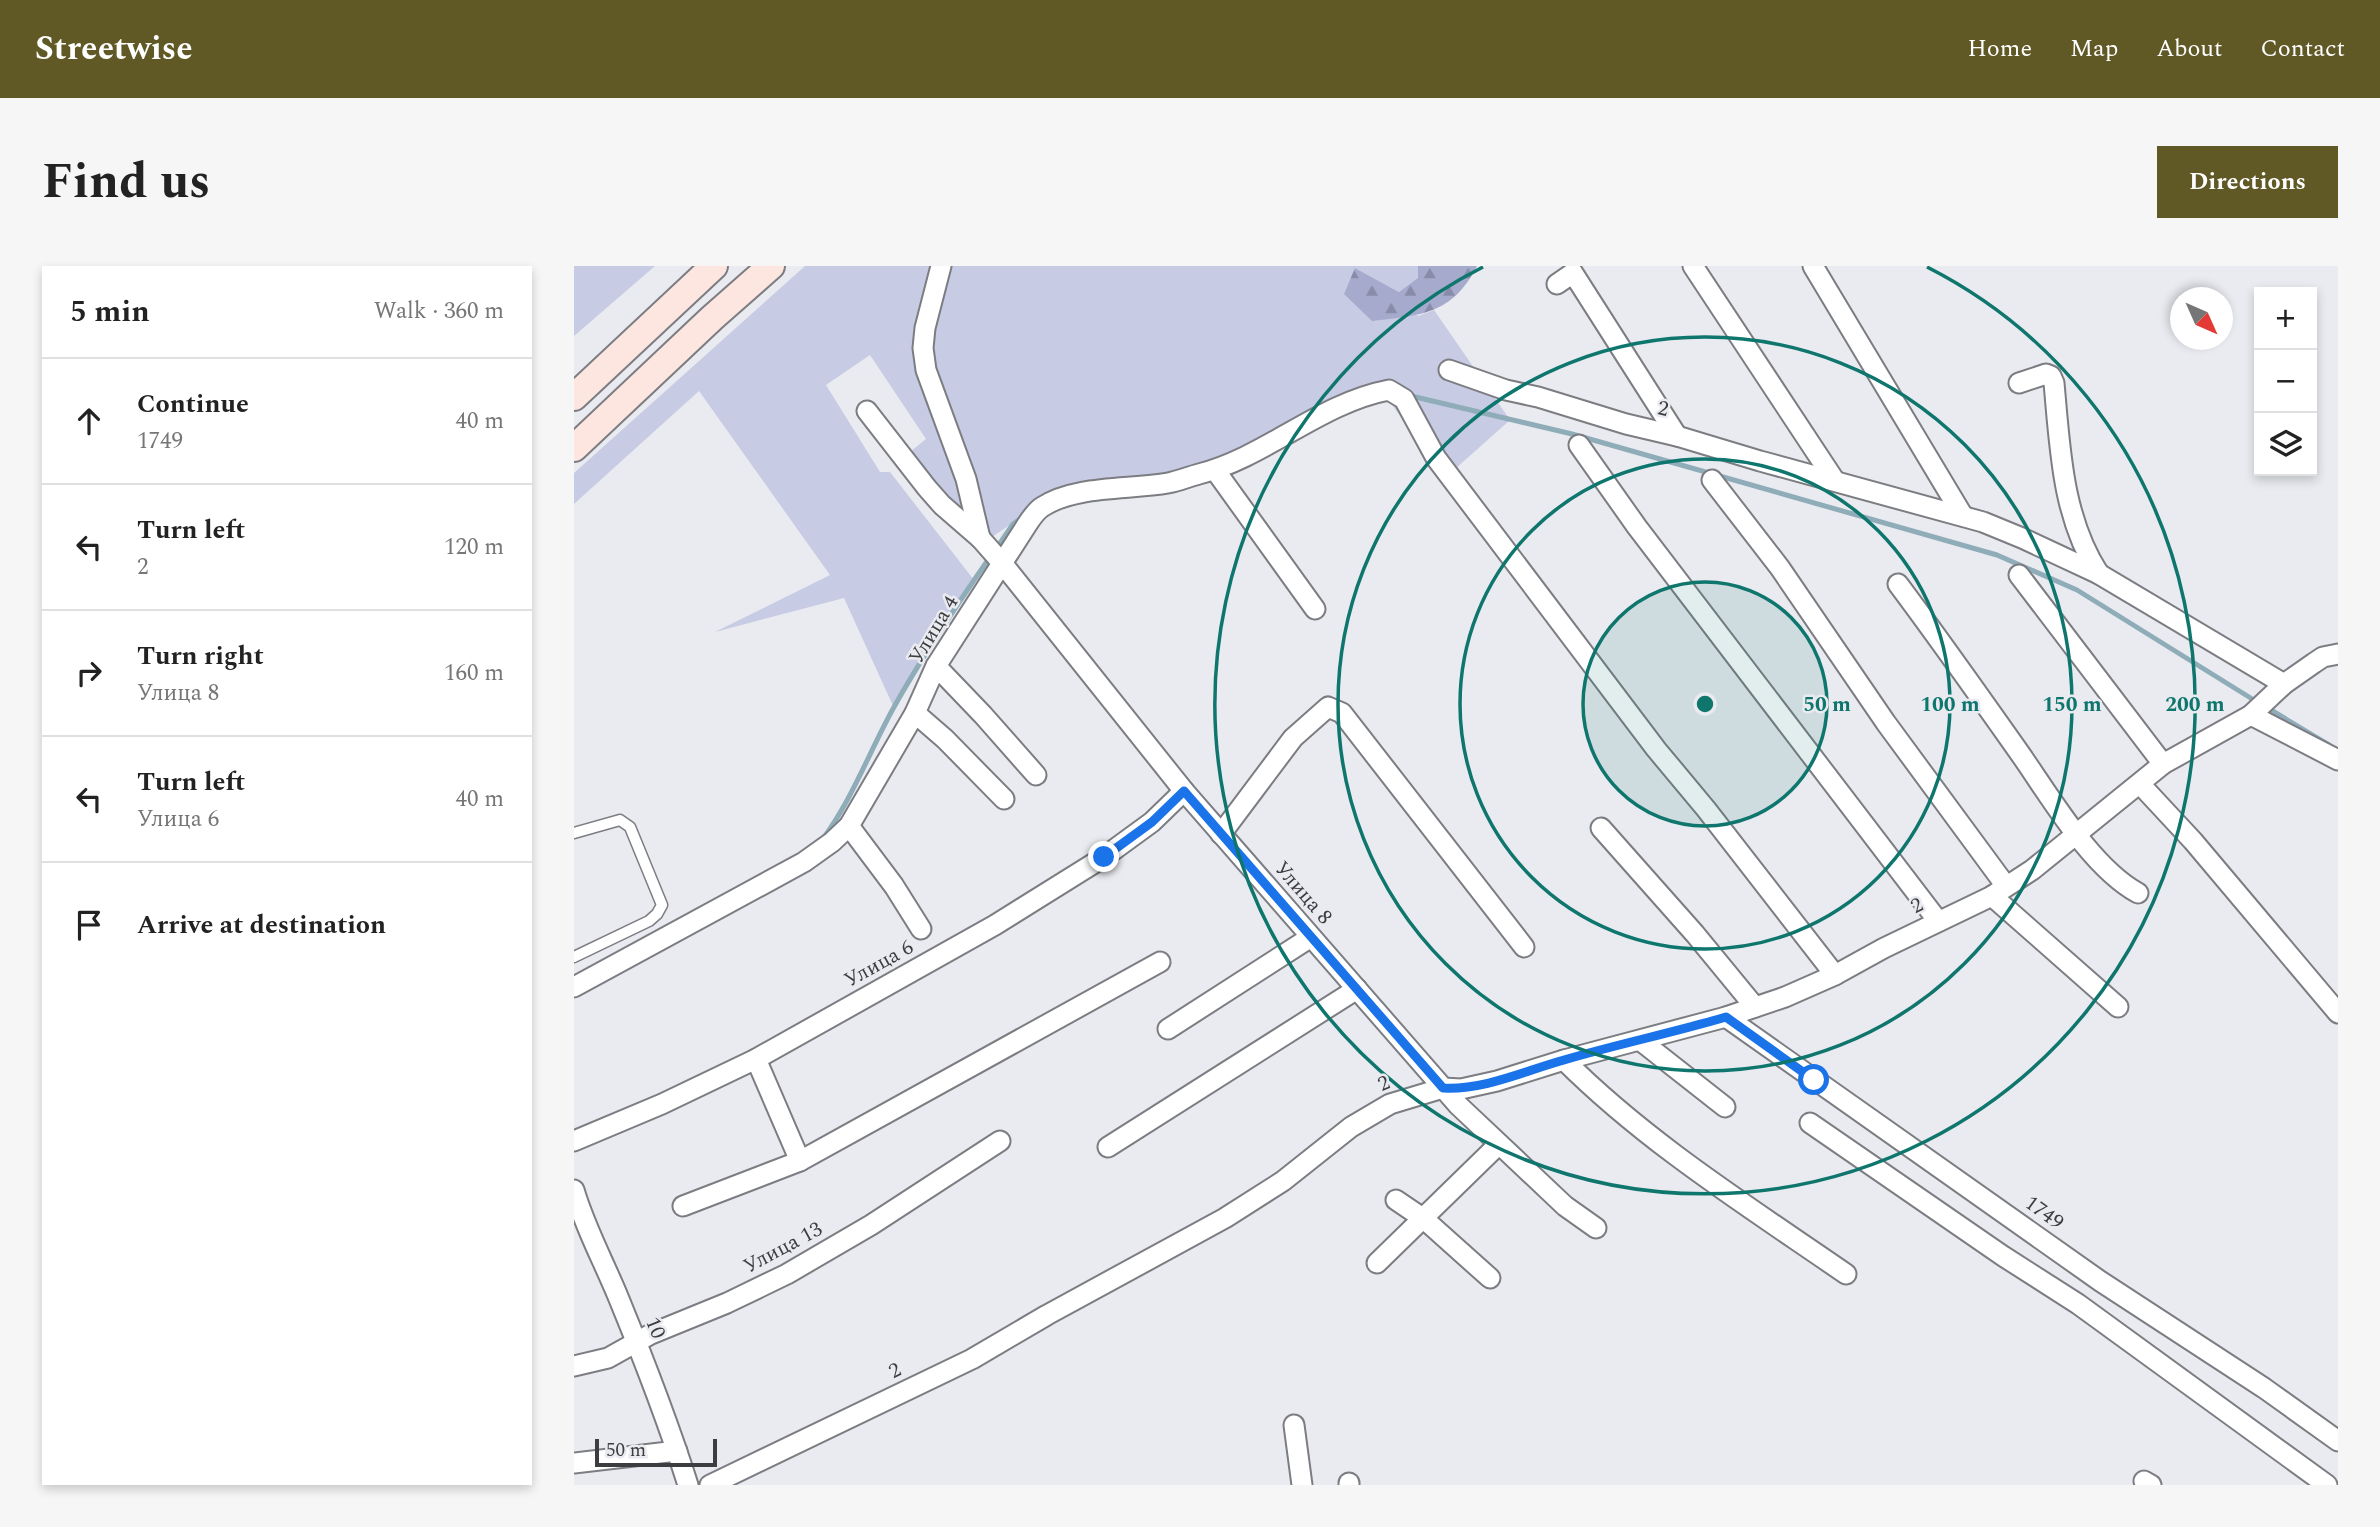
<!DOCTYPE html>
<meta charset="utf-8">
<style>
:root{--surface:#fff;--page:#f6f6f6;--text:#222;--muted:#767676;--line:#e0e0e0;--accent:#605825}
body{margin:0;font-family:Spectral,serif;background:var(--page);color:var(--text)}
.controls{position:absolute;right:21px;top:21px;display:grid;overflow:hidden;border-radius:0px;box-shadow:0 4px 10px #0003}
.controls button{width:63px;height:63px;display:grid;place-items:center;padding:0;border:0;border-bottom:2px solid var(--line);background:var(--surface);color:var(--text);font:35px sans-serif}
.compass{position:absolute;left:1596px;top:21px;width:63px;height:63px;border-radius:50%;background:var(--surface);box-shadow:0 4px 10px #0003;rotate:135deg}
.scale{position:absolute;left:21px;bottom:18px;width:122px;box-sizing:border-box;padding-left:7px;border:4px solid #3c3d3f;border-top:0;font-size:19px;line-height:24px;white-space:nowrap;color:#3c3d3f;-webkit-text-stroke:5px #eaebf0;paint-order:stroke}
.stop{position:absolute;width:21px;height:21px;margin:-16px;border:5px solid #1a73e8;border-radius:50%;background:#fff}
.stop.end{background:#1a73e8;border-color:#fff;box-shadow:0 2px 7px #0008}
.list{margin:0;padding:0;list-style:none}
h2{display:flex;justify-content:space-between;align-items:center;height:91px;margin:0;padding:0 28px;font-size:30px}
h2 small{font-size:23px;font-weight:400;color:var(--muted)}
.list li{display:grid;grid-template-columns:46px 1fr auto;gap:21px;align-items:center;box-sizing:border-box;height:126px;padding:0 28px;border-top:2px solid var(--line)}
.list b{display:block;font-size:26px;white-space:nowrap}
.list p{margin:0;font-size:23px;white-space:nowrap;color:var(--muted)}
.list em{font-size:23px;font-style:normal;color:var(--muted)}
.icon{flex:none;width:38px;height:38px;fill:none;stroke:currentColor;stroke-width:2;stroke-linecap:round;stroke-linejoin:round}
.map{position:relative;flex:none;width:1764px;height:1219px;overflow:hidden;border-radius:0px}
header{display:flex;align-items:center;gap:42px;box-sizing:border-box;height:98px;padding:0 35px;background:var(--accent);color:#fff}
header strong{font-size:33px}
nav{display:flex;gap:38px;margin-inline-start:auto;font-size:24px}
.intro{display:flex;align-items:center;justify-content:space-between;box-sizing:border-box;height:168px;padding:0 42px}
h1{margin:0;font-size:49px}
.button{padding:18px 32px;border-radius:0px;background:var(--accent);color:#fff;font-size:24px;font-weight:700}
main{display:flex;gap:42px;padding:0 42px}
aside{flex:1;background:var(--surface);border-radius:0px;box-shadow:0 4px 10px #0003}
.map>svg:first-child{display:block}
.grass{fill:#c7cbe4}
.forest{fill:url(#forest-firs)}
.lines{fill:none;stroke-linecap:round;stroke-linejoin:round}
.stream{stroke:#8facb9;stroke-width:5}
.lane-casing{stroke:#7c7d82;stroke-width:13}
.street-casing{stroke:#7c7d82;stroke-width:23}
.secondary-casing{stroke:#7c7d82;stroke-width:30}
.lane{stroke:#fff;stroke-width:10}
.street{stroke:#fff;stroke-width:19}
.secondary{stroke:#fde6e0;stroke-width:26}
.route{stroke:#1a73e8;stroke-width:9}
.ring{fill:none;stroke:#0f766e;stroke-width:3.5}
.labels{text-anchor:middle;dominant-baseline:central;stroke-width:5;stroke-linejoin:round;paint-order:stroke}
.street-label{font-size:21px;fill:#3c3d3f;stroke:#eaebf0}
.centre{fill:#0f766e;stroke:#eaebf0;stroke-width:3.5}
.ring-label{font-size:21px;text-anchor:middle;font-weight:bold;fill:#0f766e;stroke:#eaebf0;stroke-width:5;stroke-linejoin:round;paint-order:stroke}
</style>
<header>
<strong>Streetwise</strong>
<nav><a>Home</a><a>Map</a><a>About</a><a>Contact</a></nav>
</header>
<div class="intro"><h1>Find us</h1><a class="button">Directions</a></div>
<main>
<aside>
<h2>5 min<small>Walk · 360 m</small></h2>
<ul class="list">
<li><svg class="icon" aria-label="ahead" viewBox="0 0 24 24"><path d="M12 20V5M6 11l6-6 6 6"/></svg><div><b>Continue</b><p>1749</p></div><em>40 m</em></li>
<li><svg class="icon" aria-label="left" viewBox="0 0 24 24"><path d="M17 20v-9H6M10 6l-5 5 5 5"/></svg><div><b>Turn left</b><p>2</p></div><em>120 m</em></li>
<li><svg class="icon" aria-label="right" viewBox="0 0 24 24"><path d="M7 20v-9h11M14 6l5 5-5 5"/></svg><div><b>Turn right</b><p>Улица 8</p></div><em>160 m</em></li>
<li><svg class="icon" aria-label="left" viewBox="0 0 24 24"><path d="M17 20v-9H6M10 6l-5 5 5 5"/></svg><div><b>Turn left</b><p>Улица 6</p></div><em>40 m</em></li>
<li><svg class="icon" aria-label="arrive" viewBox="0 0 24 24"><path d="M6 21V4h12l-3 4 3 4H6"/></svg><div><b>Arrive at destination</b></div></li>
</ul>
</aside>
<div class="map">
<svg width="1764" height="1219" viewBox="0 0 1764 1219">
<defs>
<pattern id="forest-firs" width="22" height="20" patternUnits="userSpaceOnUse" patternTransform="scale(1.75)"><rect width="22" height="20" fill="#a6abce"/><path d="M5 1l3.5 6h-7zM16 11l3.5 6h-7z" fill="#888ca9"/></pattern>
</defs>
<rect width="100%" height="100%" fill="#eaebf0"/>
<g class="grass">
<polygon points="0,0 81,0 0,70"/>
<polygon points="231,0 844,0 845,12 825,26 781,2 844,50 860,44 936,154 871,212 809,126 688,191 469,236 415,273 331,190 352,173 296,89 252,119 306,206 316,206 400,314 375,349 320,442 270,332 141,366 256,309 125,125 0,238 0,207"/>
</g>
<path class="forest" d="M844,0H903C878,49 847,49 798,55L770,28L781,2L825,26L844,12Z"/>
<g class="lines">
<g class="stream">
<polyline points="833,129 998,168 1423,289 1503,324 1683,436"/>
<polyline points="422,283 439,258 449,251"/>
<polyline points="1692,441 1755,479"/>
<path d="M248,574C278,534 296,484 320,441C349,389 382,340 416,291"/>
</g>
<defs>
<polyline id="lane" points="0,567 46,554 56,561 88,639 83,648 75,655 0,691"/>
<g id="street">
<polyline points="367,0 351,62 349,82 352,104 392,213 406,272"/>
<polyline points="1119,0 1261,215"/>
<polyline points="1239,0 1389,250"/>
<polyline points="983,18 999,7 1103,170"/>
<polyline points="875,104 932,124 964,131 1052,158 1103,170 1186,195 1409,256 1448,272 1525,308 1710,418"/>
<path d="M1445,117L1472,108L1477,110L1480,117C1486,182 1488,251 1525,308"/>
<polyline points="293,145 353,222 368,239 406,272 428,297 610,525 884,839 991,940 1022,962"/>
<polyline points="1005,179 1063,261 1364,655"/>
<polyline points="641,204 741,343"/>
<polyline points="1138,214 1206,302 1312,457 1432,620"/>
<polyline points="1445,309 1589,498"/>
<path d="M1324,318C1366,374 1406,431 1447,489C1477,532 1517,601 1564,627"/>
<polyline points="362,400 409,449 462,509"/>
<polyline points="341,447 371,473 430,533"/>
<polyline points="1677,449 1764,494"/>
<polyline points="1566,518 1619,575 1764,747"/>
<polyline points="275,560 320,620 347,663"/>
<polyline points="1027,562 1121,668 1181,741"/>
<polyline points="647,568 719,472 754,441 768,447 950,681"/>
<polyline points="1418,630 1544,741"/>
<path d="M0,721L230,596L258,576L275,560L341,447L362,400L454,257C458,251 462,245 468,241C502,219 555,224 594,217C604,215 614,211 625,208C692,191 746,137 815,124L830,133L862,192L1082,483L1132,543L1261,709"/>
<polyline points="1152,751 1526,1015 1690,1122 1764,1175"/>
<polyline points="594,763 737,671"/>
<polyline points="1067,775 1151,841"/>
<polyline points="182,793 226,895"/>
<path d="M990,794C1073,877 1175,941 1272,1008"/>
<polyline points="1236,857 1429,990 1504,1038 1753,1219"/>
<polyline points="0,875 88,838 182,793 421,659 530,591 578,556 610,525"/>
<polyline points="534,881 783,723"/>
<path d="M0,924C11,962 30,996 45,1033C70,1094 94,1156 114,1219"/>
<polyline points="822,934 850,953 916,1012"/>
<polyline points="109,940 226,895 586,696"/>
<polyline points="803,997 925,878"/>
<polyline points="0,1100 34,1092 77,1068 153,1037 213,1008 297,959 426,875"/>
<polyline points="720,1159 728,1219"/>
<polyline points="0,1197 103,1185"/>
<polyline points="1570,1215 1577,1219"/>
<polyline points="775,1217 775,1219"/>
<polyline points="136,1219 398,1093 473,1049 651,952 709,915 777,861 816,838 869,822 887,823 923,815 990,794 1152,751 1211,731 1261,709 1310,682 1418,630 1458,604 1589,498 1677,449 1710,418 1740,397 1749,391 1764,388"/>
</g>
<g id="secondary">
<polyline points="0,131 140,0"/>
<polyline points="0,182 138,52 197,0"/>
</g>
</defs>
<use href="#lane" class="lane-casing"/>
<use href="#street" class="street-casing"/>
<use href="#secondary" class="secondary-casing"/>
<use href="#lane" class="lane"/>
<use href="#street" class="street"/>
<use href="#secondary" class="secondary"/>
</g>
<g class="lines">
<path class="route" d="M530,591L578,556L610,525L869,822C911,824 950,805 990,794C1044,778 1098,767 1152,751L1240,814"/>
</g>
<circle cx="1131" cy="438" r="122" fill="#0f766e" fill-opacity=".12"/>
<g class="ring">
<circle cx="1131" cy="438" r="122"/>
<circle cx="1131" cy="438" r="245"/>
<circle cx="1131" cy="438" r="367"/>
<path d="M1353 1A490 490 0 1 1 909 1"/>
</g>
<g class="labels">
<g class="street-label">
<text transform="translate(1089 143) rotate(13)">2</text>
<text transform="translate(360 364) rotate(-59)">Улица 4</text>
<text transform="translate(729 627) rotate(49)">Улица 8</text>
<text transform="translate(1343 640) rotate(-26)">2</text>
<text transform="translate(305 698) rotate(-29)">Улица 6</text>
<text transform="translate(810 818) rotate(-23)">2</text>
<text transform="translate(1470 947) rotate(36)">1749</text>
<text transform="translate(209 982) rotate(-28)">Улица 13</text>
<text transform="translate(81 1062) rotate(68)">10</text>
<text transform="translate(321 1105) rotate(-26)">2</text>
</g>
</g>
<circle cx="1131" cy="438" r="10" class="centre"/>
<g class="ring-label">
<text x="1253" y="445">50 m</text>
<text x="1376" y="445">100 m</text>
<text x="1498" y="445">150 m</text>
<text x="1621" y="445">200 m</text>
</g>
</svg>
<div class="controls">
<button>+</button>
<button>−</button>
<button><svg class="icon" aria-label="layers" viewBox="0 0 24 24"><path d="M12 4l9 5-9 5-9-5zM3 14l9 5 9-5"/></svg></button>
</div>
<svg class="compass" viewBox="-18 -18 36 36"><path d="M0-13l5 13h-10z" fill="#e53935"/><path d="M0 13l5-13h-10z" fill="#767676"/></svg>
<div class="scale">50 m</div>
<div class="stop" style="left:1240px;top:814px"></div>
<div class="stop end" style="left:530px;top:591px"></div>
</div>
</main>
